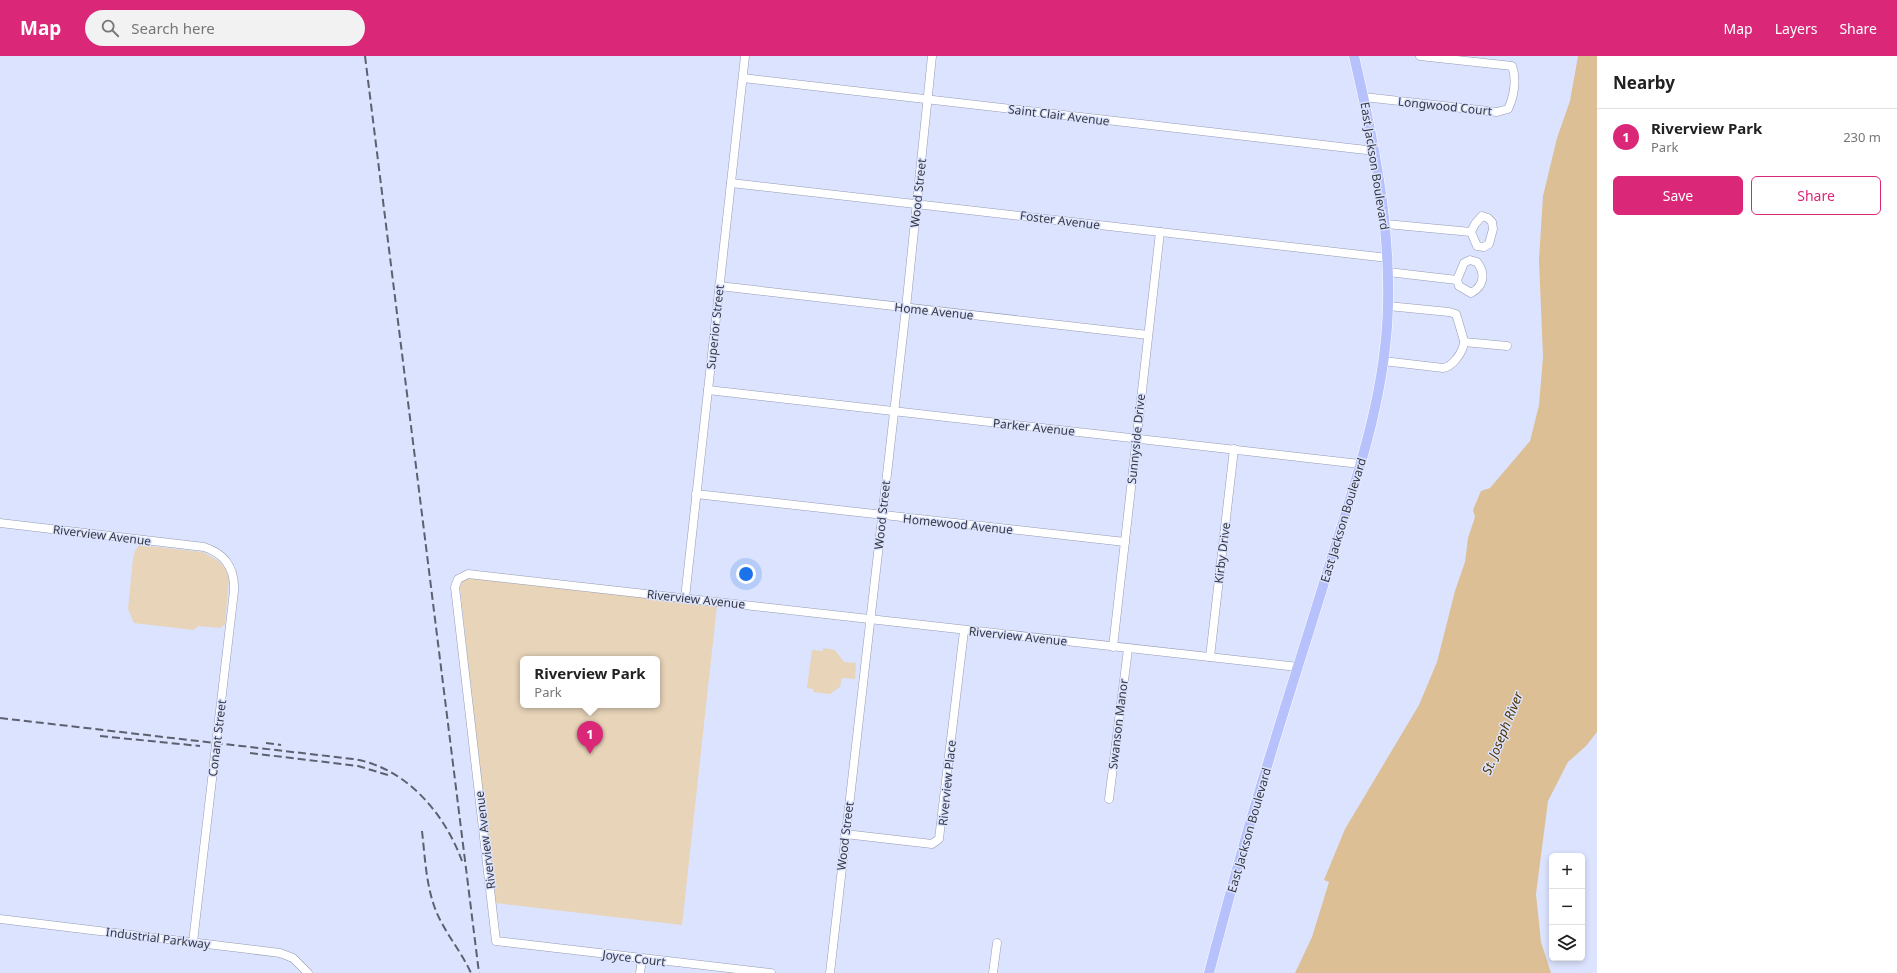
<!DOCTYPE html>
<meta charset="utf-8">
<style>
:root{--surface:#fff;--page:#f2f2f2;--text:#222;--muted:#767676;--line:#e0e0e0;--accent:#db2777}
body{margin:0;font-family:"Noto Sans",sans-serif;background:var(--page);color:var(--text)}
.controls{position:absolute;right:12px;bottom:12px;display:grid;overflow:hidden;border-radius:6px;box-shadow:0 2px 6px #0003}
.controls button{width:36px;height:36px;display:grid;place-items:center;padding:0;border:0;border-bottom:1px solid var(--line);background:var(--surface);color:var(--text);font:20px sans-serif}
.you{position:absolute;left:746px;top:518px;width:14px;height:14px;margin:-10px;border:3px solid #fff;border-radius:50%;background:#1a73e8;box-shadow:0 0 0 6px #1a73e833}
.badge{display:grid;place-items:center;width:26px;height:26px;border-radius:50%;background:var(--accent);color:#fff;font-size:13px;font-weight:700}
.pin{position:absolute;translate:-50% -33px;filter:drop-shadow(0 1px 2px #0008)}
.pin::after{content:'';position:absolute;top:21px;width:14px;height:12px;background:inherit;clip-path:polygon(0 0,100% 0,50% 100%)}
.popup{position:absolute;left:520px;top:600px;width:140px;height:52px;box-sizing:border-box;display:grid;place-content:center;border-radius:6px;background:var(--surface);filter:drop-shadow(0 1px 3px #0005);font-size:13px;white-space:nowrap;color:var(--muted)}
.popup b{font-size:15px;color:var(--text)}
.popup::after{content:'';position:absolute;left:50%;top:100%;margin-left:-8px;border:8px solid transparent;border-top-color:var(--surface)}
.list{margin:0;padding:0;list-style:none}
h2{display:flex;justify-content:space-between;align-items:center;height:52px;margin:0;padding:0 16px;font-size:17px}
h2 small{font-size:13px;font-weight:400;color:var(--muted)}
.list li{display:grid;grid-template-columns:26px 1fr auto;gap:12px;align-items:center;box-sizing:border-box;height:56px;padding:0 16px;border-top:1px solid var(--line)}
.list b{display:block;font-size:15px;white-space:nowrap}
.list p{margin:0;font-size:13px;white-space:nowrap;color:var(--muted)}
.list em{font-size:13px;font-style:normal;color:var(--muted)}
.actions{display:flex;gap:8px;padding:12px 16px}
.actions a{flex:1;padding:9px 0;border:1px solid var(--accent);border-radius:6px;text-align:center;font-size:14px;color:var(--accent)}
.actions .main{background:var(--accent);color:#fff}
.icon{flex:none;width:22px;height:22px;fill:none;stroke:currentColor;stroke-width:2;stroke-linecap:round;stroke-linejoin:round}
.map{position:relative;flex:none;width:1597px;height:917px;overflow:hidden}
header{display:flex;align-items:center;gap:24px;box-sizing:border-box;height:56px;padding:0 20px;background:var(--accent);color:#fff}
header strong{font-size:19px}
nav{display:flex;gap:22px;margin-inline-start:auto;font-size:14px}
.search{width:280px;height:36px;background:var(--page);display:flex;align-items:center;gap:10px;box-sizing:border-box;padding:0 14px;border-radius:22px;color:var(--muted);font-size:15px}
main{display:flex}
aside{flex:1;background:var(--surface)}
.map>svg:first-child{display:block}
.green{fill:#e7d4b9;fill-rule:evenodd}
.water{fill:#dcbf95}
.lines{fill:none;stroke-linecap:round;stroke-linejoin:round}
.minor-casing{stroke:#949bb3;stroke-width:9}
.major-casing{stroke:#fff;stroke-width:11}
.minor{stroke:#fff;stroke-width:8}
.major{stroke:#b7c2fd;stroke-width:10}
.rail{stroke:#5d616f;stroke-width:2;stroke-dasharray:8 4;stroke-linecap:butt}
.labels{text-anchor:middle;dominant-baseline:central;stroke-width:3;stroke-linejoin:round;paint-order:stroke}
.street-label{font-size:12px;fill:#353842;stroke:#dce3fe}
.water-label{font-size:13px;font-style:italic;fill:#513500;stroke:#dce3fe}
</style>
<header>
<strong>Map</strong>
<div class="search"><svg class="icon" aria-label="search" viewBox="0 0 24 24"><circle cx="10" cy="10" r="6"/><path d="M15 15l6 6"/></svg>Search here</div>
<nav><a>Map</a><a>Layers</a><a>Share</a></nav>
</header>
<main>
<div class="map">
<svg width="1597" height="917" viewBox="0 0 1597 917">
<rect width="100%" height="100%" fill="#dce3fe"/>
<g class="green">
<polygon points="139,489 203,496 217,504 225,512 229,523 225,568 220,572 198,570 194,574 134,567 128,553 133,502 135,495"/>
<path d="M471,522L717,549L682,869L495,847L460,532L461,527L465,523ZM523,603H657V649H523Z"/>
<polygon points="823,592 835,594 844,606 856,607 855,623 842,622 840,631 830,638 813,636 814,633 807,632 812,594 823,595"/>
</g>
<polygon class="water" points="1578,0 1597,0 1597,676 1586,690 1568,706 1548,745 1536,838 1541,886 1551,917 1295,917 1312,881 1329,826 1324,824 1345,773 1419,649 1437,606 1455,535 1465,506 1468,482 1475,461 1473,454 1481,435 1490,432 1530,385 1539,349 1543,301 1539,204 1543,140 1557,82 1570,45"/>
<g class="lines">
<defs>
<g id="minor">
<polyline points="743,22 1375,95"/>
<path d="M1364,41L1497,56L1508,53C1514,41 1517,23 1512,10L1420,0"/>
<polyline points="731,127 1388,202"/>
<polygon points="1482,160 1488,162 1492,166 1493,173 1489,188 1484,191 1477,190 1471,176 1475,168"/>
<polyline points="1386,168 1471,176"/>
<path d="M1470,204L1477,206C1486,218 1484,230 1471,237L1459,230L1457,224L1464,207Z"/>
<polyline points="1388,216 1457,224"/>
<polyline points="719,230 1148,279"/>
<polyline points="1464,286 1507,290"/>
<path d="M1383,305L1443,312C1452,311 1463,297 1464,286C1464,284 1457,261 1456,258L1449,256L1388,250"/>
<polyline points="708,334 1360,408"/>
<polyline points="696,438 1125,486"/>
<path d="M0,467L204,491C226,498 235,513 234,535L193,886"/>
<polyline points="685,542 745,0"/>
<polyline points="1113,591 1160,176"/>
<polyline points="1210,601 1234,393"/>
<polyline points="1109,743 1128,593"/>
<polyline points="845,778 932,788 939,783 964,575"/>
<polyline points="0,863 280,897 293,902 308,917"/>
<polyline points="640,917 642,903"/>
<polyline points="771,917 496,885 455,531 458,523 468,518 1298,611"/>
<polyline points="830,917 906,252 932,0"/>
<polyline points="993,917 997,887"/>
</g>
<path id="major" d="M1209,917C1224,860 1239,804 1256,747C1277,675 1301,602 1323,530C1351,438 1386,346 1388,249C1390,164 1373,82 1354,0"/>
</defs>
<use href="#minor" class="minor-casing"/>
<use href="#major" class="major-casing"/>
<use href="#minor" class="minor"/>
<use href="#major" class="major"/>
<g class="rail">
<polyline points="365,0 479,917"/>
<path d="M0,662L353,703C405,711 444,756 462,805"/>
<polyline points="100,680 200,690"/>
<polyline points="266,687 281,689"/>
<polyline points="250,697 358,710 388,719"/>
<path d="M422,775C425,801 426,830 436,855C445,877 461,895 471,917"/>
</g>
</g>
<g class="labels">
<g class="street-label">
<text transform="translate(1445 50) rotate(6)">Longwood Court</text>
<text transform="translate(1059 59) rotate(7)">Saint Clair Avenue</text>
<text transform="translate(1375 110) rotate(81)">East Jackson Boulevard</text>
<text transform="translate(918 137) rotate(-84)">Wood Street</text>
<text transform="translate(1060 164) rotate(7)">Foster Avenue</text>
<text transform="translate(934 255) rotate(6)">Home Avenue</text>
<text transform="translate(715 271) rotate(-84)">Superior Street</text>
<text transform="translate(1034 371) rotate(6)">Parker Avenue</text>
<text transform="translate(1136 383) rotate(-84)">Sunnyside Drive</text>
<text transform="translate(882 459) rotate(-84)">Wood Street</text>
<text transform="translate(1343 464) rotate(-73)">East Jackson Boulevard</text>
<text transform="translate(958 468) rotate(6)">Homewood Avenue</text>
<text transform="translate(102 479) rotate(7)">Riverview Avenue</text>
<text transform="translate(1222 497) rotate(-83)">Kirby Drive</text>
<text transform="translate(696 543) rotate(6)">Riverview Avenue</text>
<text transform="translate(1018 580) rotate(6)">Riverview Avenue</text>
<text transform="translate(1118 668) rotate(-83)">Swanson Manor</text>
<text transform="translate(217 682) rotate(-83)">Conant Street</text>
<text transform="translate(947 727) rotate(-84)">Riverview Place</text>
<text transform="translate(1249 774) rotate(-74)">East Jackson Boulevard</text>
<text transform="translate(845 780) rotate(-83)">Wood Street</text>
<text transform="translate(485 784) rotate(-97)">Riverview Avenue</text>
<text transform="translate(158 882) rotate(7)">Industrial Parkway</text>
<text transform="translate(634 902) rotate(7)">Joyce Court</text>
</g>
<g class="water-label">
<text transform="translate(1502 677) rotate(-68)">St. Joseph River</text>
</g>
</g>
</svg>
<div class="controls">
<button>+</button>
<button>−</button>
<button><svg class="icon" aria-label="layers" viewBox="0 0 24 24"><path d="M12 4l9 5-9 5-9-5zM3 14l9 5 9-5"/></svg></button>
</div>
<div class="you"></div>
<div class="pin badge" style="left:590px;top:698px">1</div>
<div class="popup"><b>Riverview Park</b>Park</div>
</div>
<aside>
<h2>Nearby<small></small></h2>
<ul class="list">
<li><span class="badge">1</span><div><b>Riverview Park</b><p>Park</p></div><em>230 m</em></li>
</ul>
<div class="actions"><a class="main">Save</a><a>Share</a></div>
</aside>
</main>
